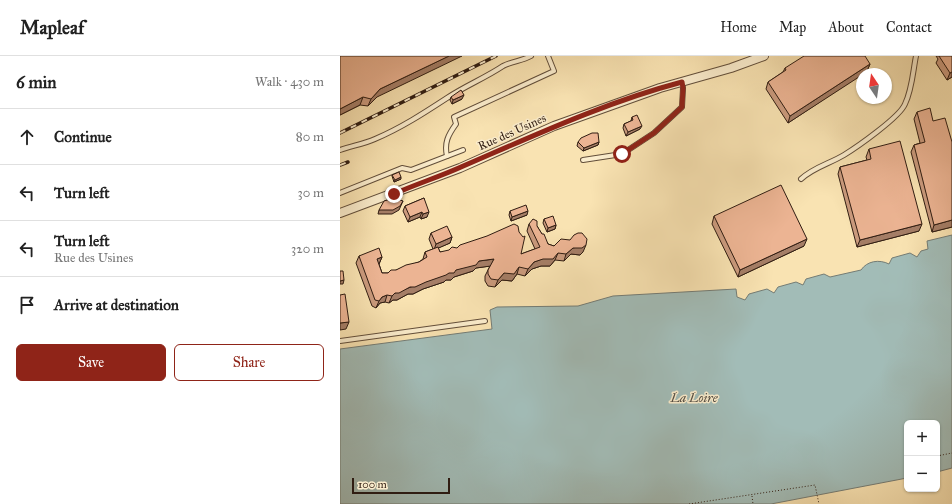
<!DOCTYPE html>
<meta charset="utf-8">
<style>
:root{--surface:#fff;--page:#f6f6f6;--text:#222;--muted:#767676;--line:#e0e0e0;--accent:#8f2418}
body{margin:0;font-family:"IM FELL Great Primer",serif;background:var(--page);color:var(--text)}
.controls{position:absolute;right:12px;bottom:12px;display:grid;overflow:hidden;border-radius:6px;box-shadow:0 1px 3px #0004}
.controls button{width:36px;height:36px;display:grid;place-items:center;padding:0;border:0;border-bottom:1px solid var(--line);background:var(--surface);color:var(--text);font:20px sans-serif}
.compass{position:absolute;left:516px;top:12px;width:36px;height:36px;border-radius:50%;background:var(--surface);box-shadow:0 1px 3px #0004;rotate:347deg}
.scale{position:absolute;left:12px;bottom:10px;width:98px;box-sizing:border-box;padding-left:4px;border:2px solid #301d12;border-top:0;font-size:11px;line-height:14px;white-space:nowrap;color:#301d12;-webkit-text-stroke:3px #fbedcd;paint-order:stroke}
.stop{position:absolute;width:12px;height:12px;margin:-9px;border:3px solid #8f2418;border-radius:50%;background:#fff}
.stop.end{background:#8f2418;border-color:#fff;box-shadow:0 1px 4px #0008}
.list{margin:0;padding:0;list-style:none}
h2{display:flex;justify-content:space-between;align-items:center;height:52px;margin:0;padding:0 16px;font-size:17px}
h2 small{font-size:13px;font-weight:400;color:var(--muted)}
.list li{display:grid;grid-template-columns:26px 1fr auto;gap:12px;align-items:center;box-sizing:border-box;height:56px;padding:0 16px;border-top:1px solid var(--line)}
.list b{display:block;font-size:15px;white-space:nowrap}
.list p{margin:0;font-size:13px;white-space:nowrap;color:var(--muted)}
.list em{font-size:13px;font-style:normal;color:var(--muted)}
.actions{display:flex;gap:8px;padding:12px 16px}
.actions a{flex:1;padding:9px 0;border:1px solid var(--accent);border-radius:6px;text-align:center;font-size:14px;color:var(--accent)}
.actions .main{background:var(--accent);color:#fff}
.icon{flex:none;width:22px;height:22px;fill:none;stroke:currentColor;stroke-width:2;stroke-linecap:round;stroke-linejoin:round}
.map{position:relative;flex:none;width:612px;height:448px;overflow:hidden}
header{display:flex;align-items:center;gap:24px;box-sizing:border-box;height:56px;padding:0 20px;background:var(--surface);border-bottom:1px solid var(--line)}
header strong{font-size:19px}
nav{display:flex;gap:22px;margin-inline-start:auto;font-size:14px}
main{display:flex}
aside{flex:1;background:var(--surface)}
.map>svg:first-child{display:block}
.water{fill:#a2bcb7;stroke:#747c75}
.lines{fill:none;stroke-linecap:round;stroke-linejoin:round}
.lane-casing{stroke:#624e3a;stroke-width:6}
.street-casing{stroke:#624e3a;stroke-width:10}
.path{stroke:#301d12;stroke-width:1;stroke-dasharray:1 2;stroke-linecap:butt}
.lane{stroke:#fbedcd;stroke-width:4}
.street{stroke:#fbedcd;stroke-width:8}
.rail-casing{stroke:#301d12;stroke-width:3.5}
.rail{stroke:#fbedcd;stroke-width:2;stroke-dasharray:6;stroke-linecap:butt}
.wall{fill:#cb9b7e;stroke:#301d12}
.shaded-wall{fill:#a57e67;stroke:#301d12}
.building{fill:#ecb493;stroke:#301d12}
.route{stroke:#8f2418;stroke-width:5}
.labels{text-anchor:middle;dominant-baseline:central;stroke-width:3;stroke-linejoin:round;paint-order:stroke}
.street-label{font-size:12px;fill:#301d12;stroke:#fbedcd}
.water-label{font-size:13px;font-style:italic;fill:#524d44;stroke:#fbedcd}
</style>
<header>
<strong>Mapleaf</strong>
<nav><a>Home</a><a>Map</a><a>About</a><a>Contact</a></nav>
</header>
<main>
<aside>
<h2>6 min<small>Walk · 430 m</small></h2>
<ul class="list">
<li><svg class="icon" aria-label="ahead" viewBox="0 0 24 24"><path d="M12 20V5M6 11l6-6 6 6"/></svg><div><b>Continue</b></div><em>80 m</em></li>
<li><svg class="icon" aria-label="left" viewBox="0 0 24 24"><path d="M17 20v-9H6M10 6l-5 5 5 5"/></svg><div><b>Turn left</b></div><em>30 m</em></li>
<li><svg class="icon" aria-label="left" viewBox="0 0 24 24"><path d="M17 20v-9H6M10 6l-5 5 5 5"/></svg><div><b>Turn left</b><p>Rue des Usines</p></div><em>320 m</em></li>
<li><svg class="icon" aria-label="arrive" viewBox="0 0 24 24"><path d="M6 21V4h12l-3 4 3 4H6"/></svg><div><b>Arrive at destination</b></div></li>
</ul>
<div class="actions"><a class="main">Save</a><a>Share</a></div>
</aside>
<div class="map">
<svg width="612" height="448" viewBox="0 0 612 448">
<rect width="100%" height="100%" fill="#f9e3b2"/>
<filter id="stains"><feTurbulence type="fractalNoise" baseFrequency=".005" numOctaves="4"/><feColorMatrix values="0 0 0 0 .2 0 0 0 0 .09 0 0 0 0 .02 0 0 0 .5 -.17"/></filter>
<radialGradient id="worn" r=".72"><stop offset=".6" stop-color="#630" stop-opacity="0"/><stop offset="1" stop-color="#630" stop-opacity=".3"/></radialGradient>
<path class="water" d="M612,179V412L597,416V367H567V422L431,448H0V293L152,273L150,254L157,251L238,250L273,240L396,233L397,241L405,244L409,238L427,233L434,237L438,231L456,226L463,229L466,223L484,218L490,221L521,214C527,205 539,203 549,208L552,202L570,197L577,201L581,195L588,193L587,185Z"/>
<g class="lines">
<defs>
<g id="lane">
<path d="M0,94C11,90 24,88 35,83C61,72 84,57 107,42C125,30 145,22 163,10C173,5 182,5 191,0"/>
<path d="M107,100C104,87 108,79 116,68L114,61L214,15L208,0"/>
<polyline points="243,104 282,98 314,77 342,51 343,32 342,26"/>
<path d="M461,123C474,111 489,108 504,99C517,91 560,61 565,48C572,34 573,15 576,0"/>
<polyline points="0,137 62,112 71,114 123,94"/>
<polyline points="0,285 145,265"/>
</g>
<polyline id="street" points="0,157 120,112 214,70 320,32 391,12 424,0"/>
</defs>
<use href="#lane" class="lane-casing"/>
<use href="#street" class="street-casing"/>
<g class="path">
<polyline points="597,400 612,397"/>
<polyline points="412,440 413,448"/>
<polyline points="349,448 475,429 479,448"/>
</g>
<use href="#lane" class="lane"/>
<use href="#street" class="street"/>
<defs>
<g id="rail">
<polyline points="0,77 156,0"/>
<polyline points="0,109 8,106"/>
</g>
</defs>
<use href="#rail" class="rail-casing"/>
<use href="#rail" class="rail"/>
</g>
<g class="wall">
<polygon points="0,0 37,41 28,50 20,49 0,59"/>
<polygon points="596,0 612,0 612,21 607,24 596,7 598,3"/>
<polygon points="530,8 527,15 522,18 448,67 426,33 428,26 443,16 445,12"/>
<polygon points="111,41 122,43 112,48 110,44"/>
<polygon points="577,56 593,65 612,171 592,176 571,96 574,89 580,87 574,63"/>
<polygon points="292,61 300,73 286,80 283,72 284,68 291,65"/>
<polygon points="238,86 259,86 258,89 243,95 237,90"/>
<polygon points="529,93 579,175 517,191 498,118 500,111 527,104 526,101"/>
<polygon points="52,119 61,123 54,126 52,120"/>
<polygon points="84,142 87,161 81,163 80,161 68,166 63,155 65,150"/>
<polygon points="170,155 187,159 171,165 169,159"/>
<polygon points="374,160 464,190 398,221 372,168"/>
<polygon points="204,163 216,169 215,173 207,176 203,167"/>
<polygon points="189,168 197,170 208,188 214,190 243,196 240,199 231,198 224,205 215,204 210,210 201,210 192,213 185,220 177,218 172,225 162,224 155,231 148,230 145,225 145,220 150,210 136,212 133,215 114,221 111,224 106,224 104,226 83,233 73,238 68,238 57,244 53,244 49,247 45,246 40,247 36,252 32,250 16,207 19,200 42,201 39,208 42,217 48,217 79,206 83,203 85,196 93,193 89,183 91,177 112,181 110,187 98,192 100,196 181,198 195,193 187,175"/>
</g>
<g class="shaded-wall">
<polygon points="109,0 122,0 37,41 28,50 31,43 40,33"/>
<polygon points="530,8 527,15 522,18 522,19 448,67 450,60"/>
<polygon points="612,16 612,21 607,24 610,17"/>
<polygon points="124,39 122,43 112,48 113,44"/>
<polygon points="23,41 20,49 0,59 0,53"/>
<polygon points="302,70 300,73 286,80 288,76"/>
<polygon points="259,86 258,89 243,95 244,92"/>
<polygon points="61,121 61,123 54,126 55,124"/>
<polygon points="63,145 59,154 52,158 38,158 39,154"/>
<polygon points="188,155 187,159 171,165 172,161"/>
<polygon points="82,156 80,161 68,166 70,161"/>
<polygon points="89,156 87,161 81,163 83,158"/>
<polygon points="612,164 612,171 592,176 594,169"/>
<polygon points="582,168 579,175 517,191 520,184"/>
<polygon points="216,169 215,173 207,176 208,172"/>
<polygon points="112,181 110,187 94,194 96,188"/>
<polygon points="467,183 464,190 398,221 400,214"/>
<polygon points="246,189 243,196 240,199 231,198 224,205 226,198 233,192"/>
<polygon points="218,197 215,204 210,210 201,210 192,213 185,220 188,213 194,206"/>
<polygon points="42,201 39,208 34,210 37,203"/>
<polygon points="154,203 151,210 136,212 133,215 114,221 111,224 106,224 104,226 83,233 73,238 68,238 57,244 53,244 49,247 52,240 55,237 139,205"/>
<polygon points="179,211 177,218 172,225 162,224 155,231 158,224 164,217"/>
<polygon points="4,224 3,228 0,228 0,225"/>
<polygon points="47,239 45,246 40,247 36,252 39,245 42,241"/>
<polygon points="9,266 6,273 0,274 0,267"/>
</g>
<g class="building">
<polygon points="0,0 109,0 40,33 31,43 23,41 0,53"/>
<polygon points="464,0 525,0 530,8 450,60 428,26 446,14 445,12"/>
<polygon points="599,0 612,0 612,16 610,17"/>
<polygon points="121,34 124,39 113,44 111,41"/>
<polygon points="590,52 593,65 605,62 612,86 612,164 594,169 574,89 585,86 577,56"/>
<polygon points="297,59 302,70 288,76 284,68 293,64 292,61"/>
<polygon points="252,77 258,77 259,86 244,92 238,86 241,82"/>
<polygon points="560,85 582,168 520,184 500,111 531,103 529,93"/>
<polygon points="59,116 61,121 55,124 52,119"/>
<polygon points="441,129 467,183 400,214 374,160"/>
<polygon points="54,142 63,145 60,150 53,154 39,154 44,145"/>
<polygon points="84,142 89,156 83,158 82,156 70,161 65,150"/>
<polygon points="186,149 188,155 172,161 170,155"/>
<polygon points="213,160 216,169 208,172 204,163"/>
<polygon points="193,163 197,165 197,170 202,178 204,178 208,188 214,190 221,183 230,184 234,179 238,177 242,177 247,183 246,189 242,192 233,192 226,198 218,197 213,203 203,203 194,206 188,213 179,211 174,218 164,217 158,224 151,223 148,218 148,214 154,203 139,205 136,209 116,214 114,217 109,217 106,219 86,226 75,231 70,231 59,237 55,237 52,240 47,239 42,241 39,245 35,244 19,200 39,192 42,201 37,203 42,217 48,217 51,214 56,214 66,209 79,206 87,201 85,196 98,191 100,196 109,194 112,191 117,192 120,189 147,180 174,168 178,170 179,176 183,181 185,180 181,198 200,191 189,168"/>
<polygon points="107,170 112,181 96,188 91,177"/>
<polygon points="0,215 3,215 4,224 0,225"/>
<polygon points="5,238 9,266 0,267 0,239"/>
</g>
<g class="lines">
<path class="route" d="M54,138C76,128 99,121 121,111C193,80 266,46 342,26L343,32L342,51L314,77L282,98"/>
</g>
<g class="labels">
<g class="street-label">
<text transform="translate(172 76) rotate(-24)">Rue des Usines</text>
</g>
<g class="water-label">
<text x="354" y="342">La Loire</text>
</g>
</g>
<rect width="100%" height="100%" filter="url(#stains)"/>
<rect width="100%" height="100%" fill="url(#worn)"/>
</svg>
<div class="controls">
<button>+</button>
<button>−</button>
</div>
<svg class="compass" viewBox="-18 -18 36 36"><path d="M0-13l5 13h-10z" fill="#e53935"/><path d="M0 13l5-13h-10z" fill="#767676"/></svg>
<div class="scale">100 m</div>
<div class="stop" style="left:282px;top:98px"></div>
<div class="stop end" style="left:54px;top:138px"></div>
</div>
</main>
